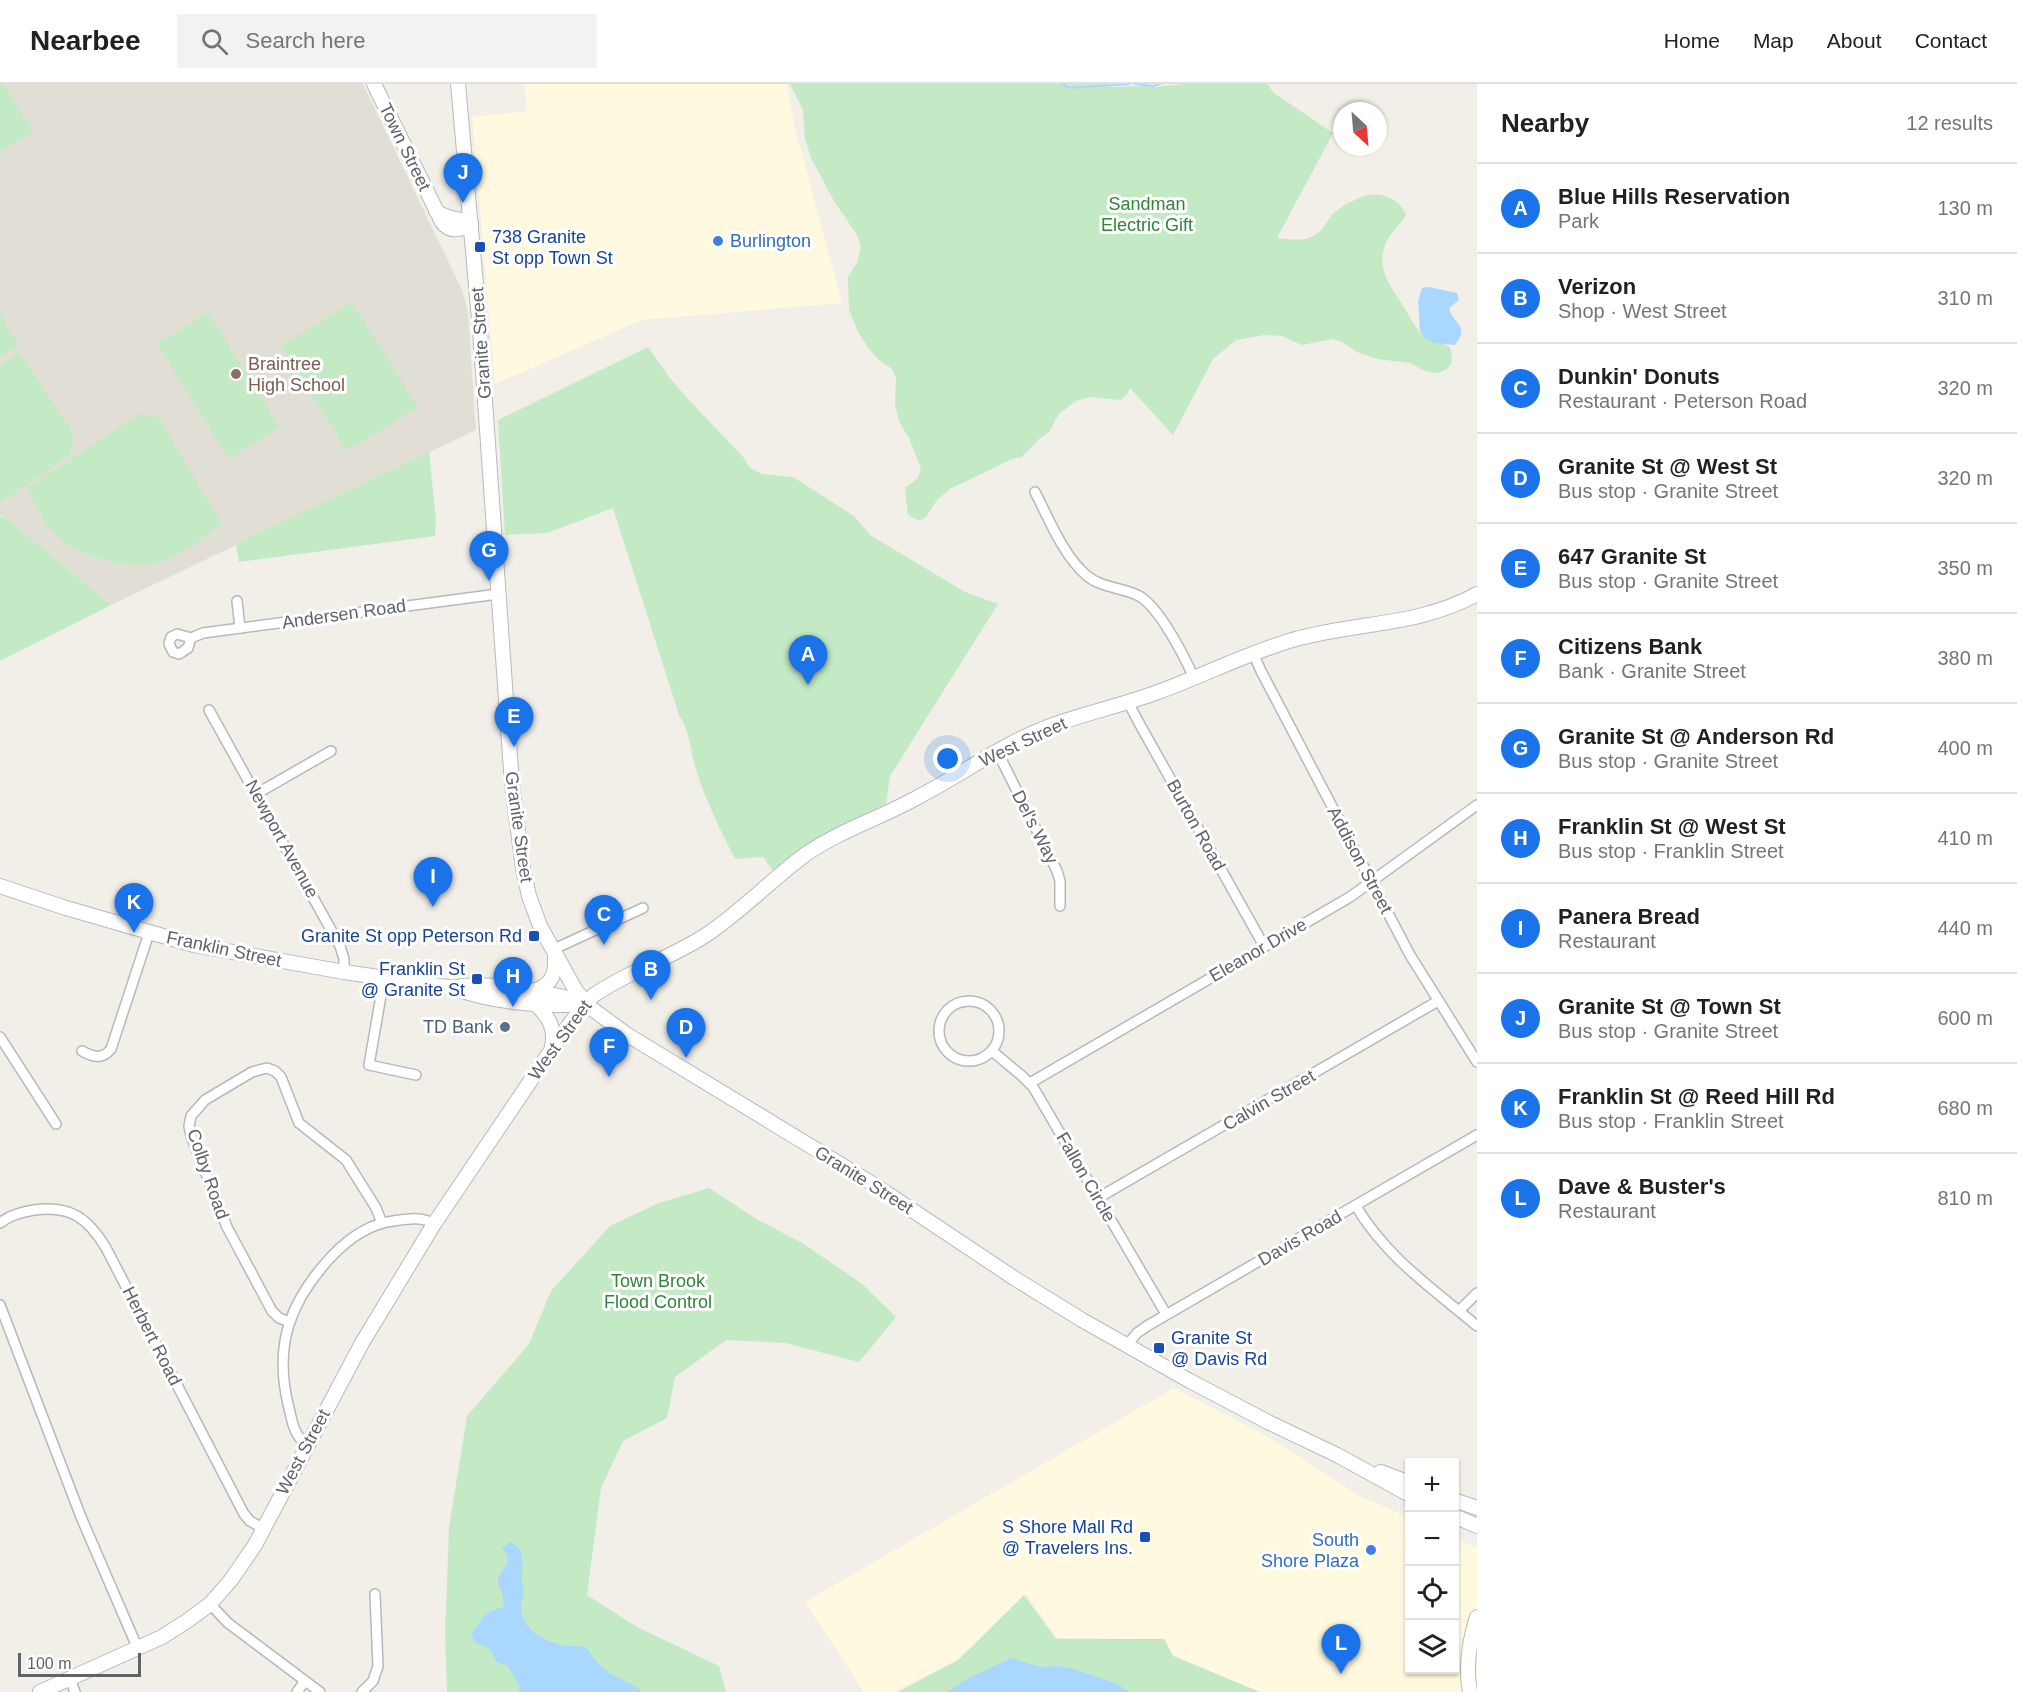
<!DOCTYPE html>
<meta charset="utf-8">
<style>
:root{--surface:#fff;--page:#f2f2f2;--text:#202124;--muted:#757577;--line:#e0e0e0;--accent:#1a73e8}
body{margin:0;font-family:Helvetica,sans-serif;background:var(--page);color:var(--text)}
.controls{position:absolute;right:18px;bottom:18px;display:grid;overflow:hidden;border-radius:0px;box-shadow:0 2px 4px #0004}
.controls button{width:54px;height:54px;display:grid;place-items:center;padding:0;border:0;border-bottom:2px solid var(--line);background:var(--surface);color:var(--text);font:30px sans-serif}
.compass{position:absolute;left:1333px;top:18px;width:54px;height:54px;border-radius:50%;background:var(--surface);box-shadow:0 2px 4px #0004;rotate:154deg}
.scale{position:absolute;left:18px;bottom:15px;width:123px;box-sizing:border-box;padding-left:6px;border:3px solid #5f6368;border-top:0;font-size:16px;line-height:21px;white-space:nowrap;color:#5f6368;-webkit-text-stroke:4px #fff;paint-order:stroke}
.you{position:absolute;left:948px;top:675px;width:21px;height:21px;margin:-15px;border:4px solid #fff;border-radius:50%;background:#1a73e8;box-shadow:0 0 0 9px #1a73e833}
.badge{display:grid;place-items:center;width:39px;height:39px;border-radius:50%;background:var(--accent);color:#fff;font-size:20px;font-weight:700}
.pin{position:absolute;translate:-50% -50px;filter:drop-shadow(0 2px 3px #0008)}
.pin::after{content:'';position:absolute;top:32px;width:21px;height:18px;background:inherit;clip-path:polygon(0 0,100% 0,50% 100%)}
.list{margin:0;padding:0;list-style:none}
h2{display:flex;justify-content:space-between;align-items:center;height:78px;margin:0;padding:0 24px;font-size:26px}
h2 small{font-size:20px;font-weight:400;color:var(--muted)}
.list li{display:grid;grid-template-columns:39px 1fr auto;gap:18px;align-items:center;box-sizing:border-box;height:90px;padding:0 24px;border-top:2px solid var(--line)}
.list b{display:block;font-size:22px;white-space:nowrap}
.list p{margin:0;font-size:20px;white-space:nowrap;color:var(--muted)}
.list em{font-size:20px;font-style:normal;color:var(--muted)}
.icon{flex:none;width:33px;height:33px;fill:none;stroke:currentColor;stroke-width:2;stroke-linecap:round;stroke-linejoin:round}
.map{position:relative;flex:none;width:1477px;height:1608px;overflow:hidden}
header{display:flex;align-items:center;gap:36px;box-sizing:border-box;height:84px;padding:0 30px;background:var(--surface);border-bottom:2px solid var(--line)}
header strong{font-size:28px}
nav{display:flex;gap:33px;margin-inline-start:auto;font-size:21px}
.search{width:420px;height:54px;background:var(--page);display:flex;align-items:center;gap:15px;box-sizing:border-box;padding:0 21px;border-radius:0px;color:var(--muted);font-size:22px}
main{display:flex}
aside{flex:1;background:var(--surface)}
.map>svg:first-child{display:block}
.commercial{fill:#fff9df}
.education{fill:#e1dfd5}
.green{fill:#c4e9c5}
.water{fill:#aad7ff}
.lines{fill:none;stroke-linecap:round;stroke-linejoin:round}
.stream{stroke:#aad7ff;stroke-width:2}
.street-casing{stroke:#b5b8bc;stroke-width:12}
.secondary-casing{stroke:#b6babf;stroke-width:16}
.street{stroke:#fff;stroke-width:9}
.secondary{stroke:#fff;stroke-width:14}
.shop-dot{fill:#3f7fe0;stroke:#fff;stroke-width:2}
.transit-dot{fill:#1a4fb4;stroke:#fff;stroke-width:2}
.education-dot{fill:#8d6e63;stroke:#fff;stroke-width:2}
.service-dot{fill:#5c6f8a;stroke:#fff;stroke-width:2}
.labels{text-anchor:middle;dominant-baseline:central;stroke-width:6;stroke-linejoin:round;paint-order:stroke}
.street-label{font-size:18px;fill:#5f6368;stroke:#fff}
.park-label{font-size:18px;fill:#318438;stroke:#fff}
.transit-label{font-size:18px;fill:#164399;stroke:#fff;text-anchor:end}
.shop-label{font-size:18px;fill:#366cbe;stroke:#fff;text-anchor:start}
.education-label{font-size:18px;fill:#785e54;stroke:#fff;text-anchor:start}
.service-label{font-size:18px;fill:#4e5e75;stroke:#fff;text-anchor:end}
</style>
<header>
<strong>Nearbee</strong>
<div class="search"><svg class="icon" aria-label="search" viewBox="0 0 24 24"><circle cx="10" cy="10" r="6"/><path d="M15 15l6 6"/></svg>Search here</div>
<nav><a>Home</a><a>Map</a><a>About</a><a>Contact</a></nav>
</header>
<main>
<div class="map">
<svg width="1477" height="1608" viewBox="0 0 1477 1608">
<rect width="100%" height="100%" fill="#f1efe8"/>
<g class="commercial">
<polygon points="524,0 787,0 795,44 842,219 642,236 495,300 472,33 527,27"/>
<polygon points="1174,1304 1267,1352 1358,1411 1409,1434 1410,1586 1454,1586 1455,1454 1477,1464 1477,1608 1259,1608 1173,1571 1165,1555 1057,1554 1026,1510 959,1575 894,1608 864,1608 805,1518"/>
</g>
<polygon class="education" points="0,0 363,0 463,208 468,229 476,346 111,521 9,436 0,431"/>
<g class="green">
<polygon points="0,0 3,0 33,47 0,68"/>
<path d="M790,0H1107L1111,3L1145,2L1157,3L1182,0H1267L1274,9L1333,49L1277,154C1291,155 1305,159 1318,149C1325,144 1328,133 1335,128C1343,121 1359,113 1369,111C1383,108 1402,117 1406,131C1400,142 1389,149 1385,161C1376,189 1393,204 1405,225C1410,233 1416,246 1424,252C1431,259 1441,258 1449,262L1452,270L1451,280L1446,286L1437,289L1425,287L1410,279L1377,275L1357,268L1342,258L1332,255L1302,261L1282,252L1264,251L1236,256L1213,275L1173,351L1130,304L1127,310L1121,316L1089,313L1076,317L1059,330L1049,348L1039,355L1022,373L1012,375L950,405L937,416L926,433L919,437L908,431L905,404L917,395L921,385L910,356L899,337L895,320L896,293L891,284L879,276L869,265L858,248L849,226L848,193L858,177L861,162L857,151L834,117L811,74L805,55L803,26Z"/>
<polygon points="352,218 418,323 347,367 281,262"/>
<polygon points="208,228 280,343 229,375 157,260"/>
<polygon points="0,229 19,261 0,273"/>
<path d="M648,263L669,293L687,314L744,374L749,383L762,390L793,393L854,432L870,451L965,508L998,520L890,692L886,720C843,740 809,756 773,787L763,773L735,775C721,747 707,719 697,689C691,669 690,648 679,631L613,424L547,449L505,451L498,336Z"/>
<polygon points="19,268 73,348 71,370 0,419 0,281"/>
<path d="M141,329L159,334L222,440C203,454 186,468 164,477C148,483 129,482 113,478C62,466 49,450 27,404Z"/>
<polygon points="429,368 436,436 435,452 239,478 236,460"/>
<polygon points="0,432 9,436 111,521 0,577"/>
<polygon points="709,1104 758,1136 802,1159 845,1188 862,1200 896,1233 859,1278 785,1259 726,1256 675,1293 667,1334 623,1357 601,1404 587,1511 637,1543 719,1582 726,1608 447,1608 445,1551 449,1444 467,1332 529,1260 551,1207 610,1142 659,1119"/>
<polygon points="1024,1511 1056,1555 1164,1555 1173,1572 1260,1608 898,1608 958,1576"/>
</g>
<g class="water">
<path d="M1429,203L1457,209L1459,216L1449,224C1452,240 1471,240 1455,261L1434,259L1424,253L1420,247L1418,217L1422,204Z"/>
<path d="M510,1458C528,1466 521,1484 522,1499C522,1502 524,1505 524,1508C524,1513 521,1516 521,1521C520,1531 527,1543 535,1549C543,1556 559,1561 569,1562C576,1563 581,1561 587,1564C593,1574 603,1586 613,1591C624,1597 633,1599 642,1608H522L519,1606L520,1603L508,1582L496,1578C488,1559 490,1566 474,1558L472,1549L486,1529L503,1523C506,1511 495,1500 499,1492C501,1487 506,1483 508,1479L507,1471L502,1464Z"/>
<polygon points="1011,1574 1041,1583 1059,1582 1071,1584 1115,1599 1130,1608 947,1608 967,1595"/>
</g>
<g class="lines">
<g class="stream">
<polyline points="1061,0 1070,4 1129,0"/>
<polyline points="1135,0 1153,2 1160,0"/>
</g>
<defs>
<g id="street">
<path d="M1035,408C1049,435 1063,471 1086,491C1101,504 1120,503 1137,511C1158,520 1184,572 1194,594"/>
<polyline points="237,517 240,544"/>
<polygon points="177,550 191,554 188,564 179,570 173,568 169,560 171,553"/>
<polyline points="191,554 203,549 498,510"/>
<polyline points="1253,569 1261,587 1410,871 1477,978"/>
<polyline points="1128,618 1139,639 1264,862"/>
<polyline points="209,626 340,862 344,875 344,888"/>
<polyline points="997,667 1057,787 1060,797 1060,822"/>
<polyline points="256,710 331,667"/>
<polyline points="552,866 643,824"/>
<polyline points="384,894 369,981 416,991"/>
<circle cx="969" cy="947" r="30"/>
<polyline points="0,953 56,1040"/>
<path d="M82,967C93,973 102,976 111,965L149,849"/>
<polyline points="992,967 1022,992 1033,1003 1166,1230"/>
<polyline points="1030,999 1350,813 1477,721"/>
<polyline points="1098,1114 1438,917"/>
<path d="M1356,1122C1385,1172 1433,1205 1477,1242"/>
<path d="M0,1139C10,1131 21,1128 34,1126C70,1121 88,1134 106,1164L244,1430L250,1437L264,1445"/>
<polyline points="0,1221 81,1433 138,1565"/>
<polyline points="1459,1227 1477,1209"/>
<polyline points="290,1238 279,1234 272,1227 227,1143 191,1052 189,1042 191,1032 205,1016 252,988 267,984 275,987 281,993 299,1039 346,1076 376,1124 382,1139"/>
<polyline points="1127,1261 1137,1249 1147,1242 1477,1051"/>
<path d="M307,1361C293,1351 292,1336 288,1320C274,1261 290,1217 331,1173C348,1155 368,1140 393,1137C407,1135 422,1132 434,1140"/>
<polyline points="210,1520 228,1539 320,1608"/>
<polyline points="70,1595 75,1608"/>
<polyline points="297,1608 305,1597"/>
<polyline points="362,1608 373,1597 378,1582 375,1510"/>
</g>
<g id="secondary">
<path d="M374,0L442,138C450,149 460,146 471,140"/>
<polyline points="458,0 480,246 512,701 523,785 529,812 540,842 576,907 591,924 626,950 876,1102 1014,1194 1082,1236 1190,1297 1268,1338 1337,1371 1410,1411"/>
<path d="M436,127C446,136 459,133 471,140"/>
<path d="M0,802L66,824L194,861L344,888L454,904C487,917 550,925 585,919"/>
<path d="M457,903C485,897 550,908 577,917"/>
<path d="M532,907C551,903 556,891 555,873"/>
<path d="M535,920C549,932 556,945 552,963"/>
<polyline points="1381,1388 1410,1399"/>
<polyline points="1454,1416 1477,1424"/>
<polyline points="1454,1432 1477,1442"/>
<path d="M40,1608L162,1553L187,1537L210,1520L231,1496L255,1461L362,1259L434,1140L556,959L585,919L594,911C629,887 671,874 706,851C742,827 772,795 806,770C841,746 883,733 920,712C964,689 1004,659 1050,642C1086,629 1123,621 1158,608C1205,591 1249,568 1296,555C1357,538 1420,542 1477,510"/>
<path d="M1470,1608C1465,1582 1469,1558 1477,1533"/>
</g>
</defs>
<use href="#street" class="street-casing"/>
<use href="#secondary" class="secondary-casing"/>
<use href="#street" class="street"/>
<use href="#secondary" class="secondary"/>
</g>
<g class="shop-dot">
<circle cx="718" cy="157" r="6"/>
<circle cx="1371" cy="1466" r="6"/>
</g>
<g class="transit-dot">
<rect x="474" y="157" width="12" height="12" rx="3"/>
<rect x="528" y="846" width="12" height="12" rx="3"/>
<rect x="471" y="889" width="12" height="12" rx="3"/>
<rect x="1153" y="1258" width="12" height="12" rx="3"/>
<rect x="1139" y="1447" width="12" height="12" rx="3"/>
</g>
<circle class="education-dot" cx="236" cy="290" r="6"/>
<circle class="service-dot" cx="505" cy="943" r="6"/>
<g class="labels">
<g class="street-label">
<text transform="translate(405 63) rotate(64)">Town Street</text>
<text transform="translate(481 259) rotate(-94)">Granite Street</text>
<text transform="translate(344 530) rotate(-8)">Andersen Road</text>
<text transform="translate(1023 658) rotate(-25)">West Street</text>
<text transform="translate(1196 741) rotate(61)">Burton Road</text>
<text transform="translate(519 743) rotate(82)">Granite Street</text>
<text transform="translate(1035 743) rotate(63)">Del's Way</text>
<text transform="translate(282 755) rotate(61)">Newport Avenue</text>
<text transform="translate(1360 776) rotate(62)">Addison Street</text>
<text transform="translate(224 865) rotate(12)">Franklin Street</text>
<text transform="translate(1258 866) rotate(-30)">Eleanor Drive</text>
<text transform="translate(560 956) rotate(-54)">West Street</text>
<text transform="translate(1269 1016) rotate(-30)">Calvin Street</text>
<text transform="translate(208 1090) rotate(71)">Colby Road</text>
<text transform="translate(1086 1093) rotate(60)">Fallon Circle</text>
<text transform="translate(864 1096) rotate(32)">Granite Street</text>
<text transform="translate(1300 1154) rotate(-30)">Davis Road</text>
<text transform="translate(152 1252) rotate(63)">Herbert Road</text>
<text transform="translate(303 1368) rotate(-62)">West Street</text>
</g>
<g class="park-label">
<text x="1147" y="120">Sandman<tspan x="1147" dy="21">Electric Gift</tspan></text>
<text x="658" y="1197">Town Brook<tspan x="658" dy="21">Flood Control</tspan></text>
</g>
<g class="transit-label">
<text x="492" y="153" text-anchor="start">738 Granite<tspan x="492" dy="21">St opp Town St</tspan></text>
<text x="522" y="852">Granite St opp Peterson Rd</text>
<text x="465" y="885">Franklin St<tspan x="465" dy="21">@ Granite St</tspan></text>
<text x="1171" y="1254" text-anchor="start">Granite St<tspan x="1171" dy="21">@ Davis Rd</tspan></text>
<text x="1133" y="1443">S Shore Mall Rd<tspan x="1133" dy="21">@ Travelers Ins.</tspan></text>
</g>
<g class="shop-label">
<text x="730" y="157">Burlington</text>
<text x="1359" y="1456" text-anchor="end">South<tspan x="1359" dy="21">Shore Plaza</tspan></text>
</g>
<g class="education-label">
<text x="248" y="280">Braintree<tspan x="248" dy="21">High School</tspan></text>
</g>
<g class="service-label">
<text x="493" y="943">TD Bank</text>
</g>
</g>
</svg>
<div class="controls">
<button>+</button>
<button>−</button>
<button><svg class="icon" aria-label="locate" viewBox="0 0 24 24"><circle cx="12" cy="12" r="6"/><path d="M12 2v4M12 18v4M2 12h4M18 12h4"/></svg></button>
<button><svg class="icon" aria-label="layers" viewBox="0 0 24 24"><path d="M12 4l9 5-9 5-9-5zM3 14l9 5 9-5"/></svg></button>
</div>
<svg class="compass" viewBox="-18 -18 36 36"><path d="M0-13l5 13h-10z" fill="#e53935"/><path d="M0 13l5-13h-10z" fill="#757577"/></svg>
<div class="scale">100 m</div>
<div class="you"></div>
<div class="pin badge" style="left:808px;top:601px">A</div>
<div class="pin badge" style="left:651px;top:916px">B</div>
<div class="pin badge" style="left:604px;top:861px">C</div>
<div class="pin badge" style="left:686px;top:974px">D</div>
<div class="pin badge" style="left:514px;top:663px">E</div>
<div class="pin badge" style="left:609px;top:993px">F</div>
<div class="pin badge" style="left:489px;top:497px">G</div>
<div class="pin badge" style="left:513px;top:923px">H</div>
<div class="pin badge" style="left:433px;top:823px">I</div>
<div class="pin badge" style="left:463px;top:119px">J</div>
<div class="pin badge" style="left:134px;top:849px">K</div>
<div class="pin badge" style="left:1341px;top:1590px">L</div>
</div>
<aside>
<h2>Nearby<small>12 results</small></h2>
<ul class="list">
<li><span class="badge">A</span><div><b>Blue Hills Reservation</b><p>Park</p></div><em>130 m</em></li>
<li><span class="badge">B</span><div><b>Verizon</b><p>Shop · West Street</p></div><em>310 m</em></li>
<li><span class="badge">C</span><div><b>Dunkin' Donuts</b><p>Restaurant · Peterson Road</p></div><em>320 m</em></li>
<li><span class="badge">D</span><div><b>Granite St @ West St</b><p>Bus stop · Granite Street</p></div><em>320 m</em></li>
<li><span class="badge">E</span><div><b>647 Granite St</b><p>Bus stop · Granite Street</p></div><em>350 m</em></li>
<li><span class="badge">F</span><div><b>Citizens Bank</b><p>Bank · Granite Street</p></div><em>380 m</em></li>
<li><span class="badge">G</span><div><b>Granite St @ Anderson Rd</b><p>Bus stop · Granite Street</p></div><em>400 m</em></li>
<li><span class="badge">H</span><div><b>Franklin St @ West St</b><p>Bus stop · Franklin Street</p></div><em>410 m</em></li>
<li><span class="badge">I</span><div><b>Panera Bread</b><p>Restaurant</p></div><em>440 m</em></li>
<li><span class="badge">J</span><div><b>Granite St @ Town St</b><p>Bus stop · Granite Street</p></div><em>600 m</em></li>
<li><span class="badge">K</span><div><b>Franklin St @ Reed Hill Rd</b><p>Bus stop · Franklin Street</p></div><em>680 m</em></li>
<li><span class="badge">L</span><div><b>Dave &amp; Buster's</b><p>Restaurant</p></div><em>810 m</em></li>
</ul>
</aside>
</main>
